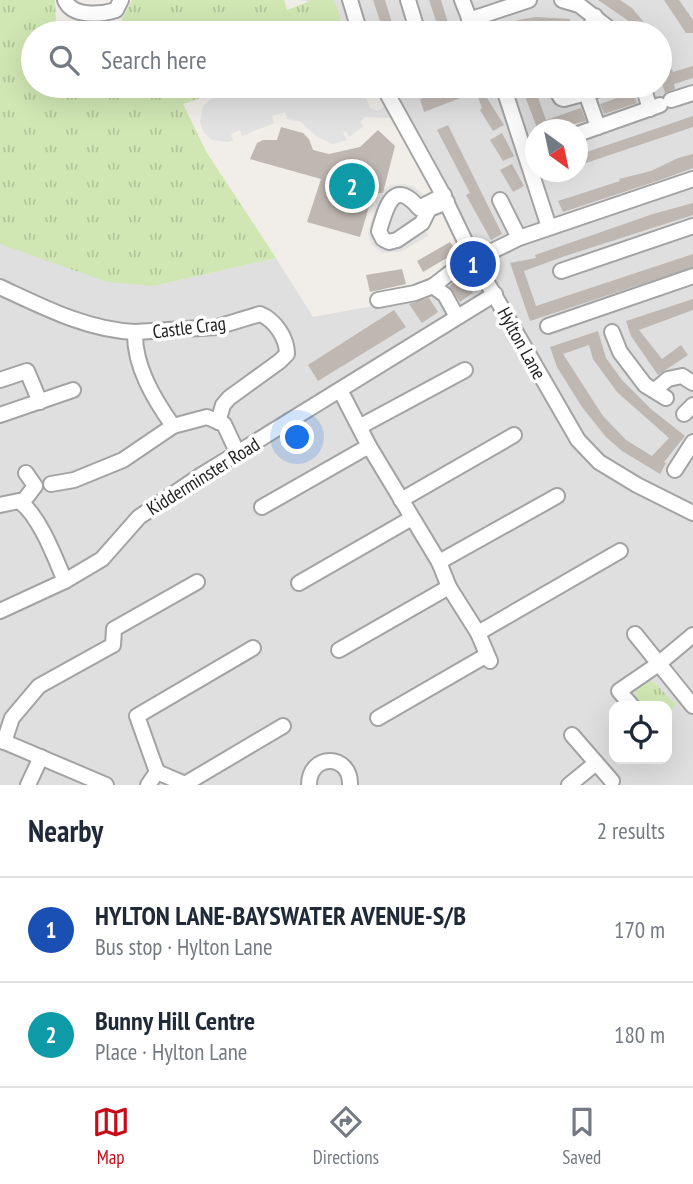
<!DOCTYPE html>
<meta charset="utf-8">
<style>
:root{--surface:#fff;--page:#f6f6f7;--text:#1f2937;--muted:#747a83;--line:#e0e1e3;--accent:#c70c18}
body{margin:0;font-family:"PT Sans Narrow",sans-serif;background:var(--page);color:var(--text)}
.controls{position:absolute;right:21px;bottom:21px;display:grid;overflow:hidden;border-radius:14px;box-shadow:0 7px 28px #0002}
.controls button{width:63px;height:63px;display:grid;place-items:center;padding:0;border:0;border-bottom:2px solid var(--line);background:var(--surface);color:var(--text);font:35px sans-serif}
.compass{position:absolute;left:525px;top:119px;width:63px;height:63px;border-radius:50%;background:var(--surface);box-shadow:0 7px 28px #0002;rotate:147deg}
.you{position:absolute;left:298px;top:438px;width:24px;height:24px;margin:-18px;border:5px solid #fff;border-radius:50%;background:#1a73e8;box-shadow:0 0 0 10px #1a73e833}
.badge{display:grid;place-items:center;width:46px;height:46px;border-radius:50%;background:var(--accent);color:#fff;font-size:23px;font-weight:700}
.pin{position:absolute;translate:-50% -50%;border:4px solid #fff;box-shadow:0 2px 7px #0006}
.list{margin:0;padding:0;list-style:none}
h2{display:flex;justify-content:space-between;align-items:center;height:91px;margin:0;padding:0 28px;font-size:30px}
h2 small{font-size:23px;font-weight:400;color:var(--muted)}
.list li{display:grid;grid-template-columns:46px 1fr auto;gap:21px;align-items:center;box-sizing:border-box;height:105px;padding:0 28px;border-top:2px solid var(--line)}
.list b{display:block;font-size:26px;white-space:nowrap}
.list p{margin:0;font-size:23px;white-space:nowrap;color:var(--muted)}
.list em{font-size:23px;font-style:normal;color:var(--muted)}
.icon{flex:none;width:38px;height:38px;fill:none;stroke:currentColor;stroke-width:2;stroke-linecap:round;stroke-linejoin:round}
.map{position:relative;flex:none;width:693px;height:785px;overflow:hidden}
.search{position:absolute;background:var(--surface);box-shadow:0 7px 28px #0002;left:21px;right:21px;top:21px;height:77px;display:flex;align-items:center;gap:18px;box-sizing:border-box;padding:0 24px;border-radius:38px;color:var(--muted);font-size:26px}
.sheet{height:301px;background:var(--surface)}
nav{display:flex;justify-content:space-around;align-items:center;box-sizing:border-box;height:98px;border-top:2px solid var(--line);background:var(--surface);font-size:19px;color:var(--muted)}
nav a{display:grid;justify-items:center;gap:4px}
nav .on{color:var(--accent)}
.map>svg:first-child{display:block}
.residential{fill:#dfdfdf;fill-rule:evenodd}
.grass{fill:url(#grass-tufts)}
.parking{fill:#e2e2e2}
.building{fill:#bfb7b2;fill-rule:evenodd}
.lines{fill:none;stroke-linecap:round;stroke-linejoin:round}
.minor-casing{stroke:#a3a3a3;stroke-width:18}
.minor{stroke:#fff;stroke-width:14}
.labels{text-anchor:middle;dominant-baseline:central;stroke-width:7;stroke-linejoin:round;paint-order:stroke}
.street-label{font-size:19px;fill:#222;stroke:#fff}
</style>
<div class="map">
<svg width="693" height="785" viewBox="0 0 693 785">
<defs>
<pattern id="grass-tufts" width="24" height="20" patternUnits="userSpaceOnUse" patternTransform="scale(1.75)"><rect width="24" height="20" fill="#d0e7b3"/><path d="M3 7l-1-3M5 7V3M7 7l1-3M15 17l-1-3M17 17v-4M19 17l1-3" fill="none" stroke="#b2c69a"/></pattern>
</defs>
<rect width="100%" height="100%" fill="#f1eee9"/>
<path class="residential" d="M299,0H693V785H0V242L154,286L276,258L313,317L482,286L377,86H660V33H349L334,5ZM536,130H578V172H536ZM614,706H667V759H614Z"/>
<g class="grass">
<polygon points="0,0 55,0 56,25 117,29 132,0 284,0 287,10 312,0 334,0 346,33 33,33 33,86 237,86 183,104 207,153 276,258 154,286 107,282 0,244"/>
<polygon points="650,681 655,683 676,705 667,713 667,706 642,706 635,699 635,690"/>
</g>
<g class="parking">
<polygon points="244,86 361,86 370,108 378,111 383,108 385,103 394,118 365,117 360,122 364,126 349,137 346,131 343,133 347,140 333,144 317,137 301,122 287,119 285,112 272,116 274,123 242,136 240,130 231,134 233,140 228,142 212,140 204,133 200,122 203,106 215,96"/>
<polygon points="405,184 414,187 425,196 419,200 435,208 424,229 428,236 400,252 382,253 372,245 368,234 377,199 383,190 391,185"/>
</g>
<g class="building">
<polygon points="373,0 385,0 395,33 384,33"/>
<polygon points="429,0 441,0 451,33 440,33"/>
<polygon points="598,0 620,0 632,8 653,33 639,33 626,19"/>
<polygon points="664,0 679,0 693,20 693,33 686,33"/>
<polygon points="536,17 570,19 567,33 556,33 557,28 535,27 516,33 490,33 518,20"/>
<polygon points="660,45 673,72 693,66 693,78 674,84 675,89 665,93 660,76"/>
<polygon points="462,86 491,86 487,88 490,97 487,98 504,125 493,131 480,110 482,108 476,92 424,112 420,99"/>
<polygon points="521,86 534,86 546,120 581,108 586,121 562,127 562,125 553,130 538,130"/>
<polygon points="613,86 625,86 628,94 634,93 637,103 604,114 600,104 617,98"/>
<polygon points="693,116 693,127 580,165 578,155"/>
<polygon points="448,125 502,234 491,240 466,195 470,193 437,130"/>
<polygon points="281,127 303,133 309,139 313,150 329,154 360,147 378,130 395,146 383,193 373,193 360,237 307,222 321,179 250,159 257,143 263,140 277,140"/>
<polygon points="502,133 514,156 503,161 490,140"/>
<polygon points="693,154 693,168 660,180 563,212 558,201 620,181 619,179 651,171 678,158"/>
<polygon points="512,164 524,186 513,192 500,170"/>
<polygon points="693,203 693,215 565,256 524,271 536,306 693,254 693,267 530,321 510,263 536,258 535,255 653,214"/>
<polygon points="450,242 457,252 423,272 417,261"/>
<polygon points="402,269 406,284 370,292 366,275"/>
<polygon points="462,276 473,293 460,302 449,286"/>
<polygon points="429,298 438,312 422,323 409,304"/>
<polygon points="693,299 693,310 639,330 662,359 681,345 688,355 658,375 631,336 626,321"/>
<polygon points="394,310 406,327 318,381 308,365"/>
<path d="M598,331L606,358L622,380L651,409L685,436L664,462L666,463L660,474L622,451L606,437L582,407L557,367L550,347ZM589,345L593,359L617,392L669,438L652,456L626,440L603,416L563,354Z"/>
</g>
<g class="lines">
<defs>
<g id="minor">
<path d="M65,0C72,17 100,15 116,10L121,0"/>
<polyline points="350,0 360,33"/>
<polyline points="408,0 418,33"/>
<polyline points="462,0 475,33"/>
<polyline points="562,0 579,5 615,33"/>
<polyline points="469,20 529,0"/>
<polyline points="588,33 595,16"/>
<polyline points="383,86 441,191 474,260 578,440 599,462 637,485 693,513"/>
<polyline points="503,86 549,227"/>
<polyline points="643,86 650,109"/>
<polyline points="555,88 561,98 564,99 594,91 599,86"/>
<polyline points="586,93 598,127"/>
<polyline points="671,100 693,93"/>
<polyline points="578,134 660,105"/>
<path d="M444,195L419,208C393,177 386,208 379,231L383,239L389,242L397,240L422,223L429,209L447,202"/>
<polyline points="500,200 519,238"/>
<polyline points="474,260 519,238 693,179"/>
<polyline points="561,271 693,226"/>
<polyline points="433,286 455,269"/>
<path d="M0,287C43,307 87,330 135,332C134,366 154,399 173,426"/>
<polyline points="378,300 415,293 433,286 445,295 457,317"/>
<polyline points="548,326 693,276"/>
<path d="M135,332L217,327L260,314C275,320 287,338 287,354L280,361L229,398L223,405L218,422"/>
<polyline points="612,332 620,352 645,385 666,398"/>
<polyline points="0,380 27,371 40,402"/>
<polyline points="340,390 369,446 439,562 449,587 478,633 490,661"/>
<polyline points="655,390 668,379 682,376 693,383"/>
<polyline points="684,414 693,405"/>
<polyline points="0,415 73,390"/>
<polyline points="361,426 465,370"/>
<polyline points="675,470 693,442"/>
<polyline points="51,484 74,480 123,460 173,426 207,417 224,424 238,454"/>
<polyline points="401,500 514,435"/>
<polyline points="22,503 35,486 26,473"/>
<path d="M0,505L19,501C40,516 55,558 65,581L0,611"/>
<polyline points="262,507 369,446"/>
<polyline points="439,562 557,496"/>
<polyline points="65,581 102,559 139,517 200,476 495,294"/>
<polyline points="299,583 412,518"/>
<polyline points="478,633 620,551"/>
<polyline points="635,634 693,706"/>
<polyline points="339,650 449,587"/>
<polyline points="632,706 619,691 657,665 693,635"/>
<polyline points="378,718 487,655"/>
<polyline points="572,735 612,781"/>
<polyline points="0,740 106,785"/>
<polyline points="4,742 12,718 39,686 113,645 114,629 197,582"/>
<polyline points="157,772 185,784 283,726"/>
<polyline points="28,785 41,757"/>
<polyline points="148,785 157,772 137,716 253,648"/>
<path d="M309,785C309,753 351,753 350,785"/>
<polyline points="569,785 596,763"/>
</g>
</defs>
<use href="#minor" class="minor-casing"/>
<use href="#minor" class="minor"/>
</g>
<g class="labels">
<g class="street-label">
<text transform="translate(189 327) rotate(-7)">Castle Crag</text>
<text transform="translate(522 343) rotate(61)">Hylton Lane</text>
<text transform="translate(203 476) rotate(-32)">Kidderminster Road</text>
</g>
</g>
</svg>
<div class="controls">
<button><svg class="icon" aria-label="locate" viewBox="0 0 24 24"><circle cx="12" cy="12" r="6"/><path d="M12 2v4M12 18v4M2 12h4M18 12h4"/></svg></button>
</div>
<svg class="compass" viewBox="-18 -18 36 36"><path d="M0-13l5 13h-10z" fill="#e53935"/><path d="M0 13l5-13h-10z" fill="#747a83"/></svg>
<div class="you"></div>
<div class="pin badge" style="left:473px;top:264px;background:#1a4fb4">1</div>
<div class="pin badge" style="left:352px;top:186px;background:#0f9aa8">2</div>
<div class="search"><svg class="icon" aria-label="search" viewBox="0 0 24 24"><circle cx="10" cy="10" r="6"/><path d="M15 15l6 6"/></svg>Search here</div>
</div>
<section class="sheet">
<h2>Nearby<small>2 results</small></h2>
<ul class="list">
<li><span class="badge" style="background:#1a4fb4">1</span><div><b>HYLTON LANE-BAYSWATER AVENUE-S/B</b><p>Bus stop · Hylton Lane</p></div><em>170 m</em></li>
<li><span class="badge" style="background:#0f9aa8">2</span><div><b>Bunny Hill Centre</b><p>Place · Hylton Lane</p></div><em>180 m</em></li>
</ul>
</section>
<nav>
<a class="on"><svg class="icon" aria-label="map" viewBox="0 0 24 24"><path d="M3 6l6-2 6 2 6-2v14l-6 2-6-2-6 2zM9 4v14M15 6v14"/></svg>Map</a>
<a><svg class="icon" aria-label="directions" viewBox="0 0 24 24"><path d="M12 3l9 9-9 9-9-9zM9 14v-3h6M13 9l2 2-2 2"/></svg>Directions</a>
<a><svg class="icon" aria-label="saved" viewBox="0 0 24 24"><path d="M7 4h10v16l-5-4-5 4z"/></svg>Saved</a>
</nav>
